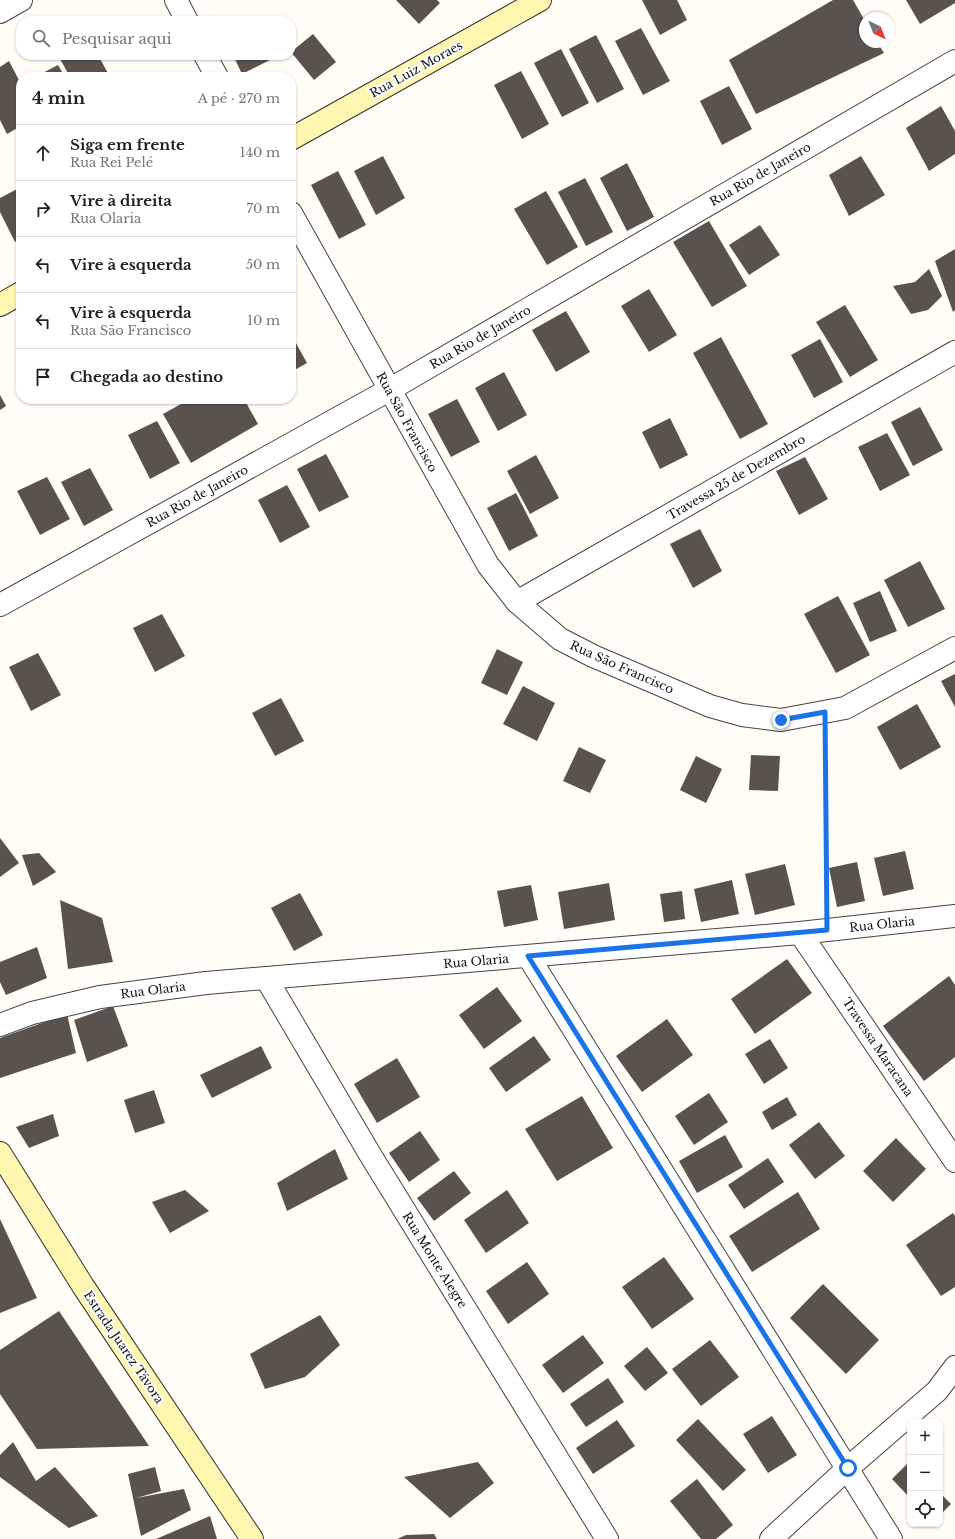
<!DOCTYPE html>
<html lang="pt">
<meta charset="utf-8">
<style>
:root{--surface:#fff;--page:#f6f6f6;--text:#202124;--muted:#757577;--line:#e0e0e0}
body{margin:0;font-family:"Libre Baskerville",serif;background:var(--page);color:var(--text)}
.controls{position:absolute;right:12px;bottom:12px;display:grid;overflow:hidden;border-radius:8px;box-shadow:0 1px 3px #0004}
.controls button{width:36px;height:36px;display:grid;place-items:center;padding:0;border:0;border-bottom:1px solid var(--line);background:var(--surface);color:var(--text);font:20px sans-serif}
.compass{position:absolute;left:859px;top:12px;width:36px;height:36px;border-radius:50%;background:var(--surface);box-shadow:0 1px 3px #0004;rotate:137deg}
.stop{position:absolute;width:12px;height:12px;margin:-9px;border:3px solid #1a73e8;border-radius:50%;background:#fff}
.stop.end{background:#1a73e8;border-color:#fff;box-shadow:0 1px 4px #0008}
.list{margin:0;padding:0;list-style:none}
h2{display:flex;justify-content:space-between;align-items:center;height:52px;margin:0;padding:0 16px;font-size:17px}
h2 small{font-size:13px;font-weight:400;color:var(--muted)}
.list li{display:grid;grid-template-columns:26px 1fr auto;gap:12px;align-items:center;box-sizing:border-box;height:56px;padding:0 16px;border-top:1px solid var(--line)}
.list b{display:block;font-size:15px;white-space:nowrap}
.list p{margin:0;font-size:13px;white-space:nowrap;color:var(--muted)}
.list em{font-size:13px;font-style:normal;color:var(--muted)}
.icon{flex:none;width:22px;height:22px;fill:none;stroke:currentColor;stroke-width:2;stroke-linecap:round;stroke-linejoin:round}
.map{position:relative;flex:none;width:955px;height:1539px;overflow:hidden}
.search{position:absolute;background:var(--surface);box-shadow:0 1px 3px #0004;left:16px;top:16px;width:280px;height:44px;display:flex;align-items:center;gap:10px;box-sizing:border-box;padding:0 14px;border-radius:16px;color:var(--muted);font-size:15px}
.panel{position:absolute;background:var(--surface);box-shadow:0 1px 3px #0004;left:16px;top:72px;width:280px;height:332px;border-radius:16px}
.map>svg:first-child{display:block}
.building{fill:#5a524d}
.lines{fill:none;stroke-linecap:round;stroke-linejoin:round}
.street-casing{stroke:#444;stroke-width:24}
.secondary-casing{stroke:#333;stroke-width:24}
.path{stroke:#333;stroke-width:2.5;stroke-dasharray:4 2;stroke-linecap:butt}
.street{stroke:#fff;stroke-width:22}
.secondary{stroke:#fff6b0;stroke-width:22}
.route{stroke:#1a73e8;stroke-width:5}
.labels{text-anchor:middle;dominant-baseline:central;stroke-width:4;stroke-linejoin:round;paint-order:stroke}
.street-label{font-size:12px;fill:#111;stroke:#fff}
</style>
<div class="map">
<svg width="955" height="1539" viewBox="0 0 955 1539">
<rect width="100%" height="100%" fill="#fffdf5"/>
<g class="building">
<polygon points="396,0 437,0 440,3 419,24"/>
<polygon points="642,0 677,0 687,20 660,35"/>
<polygon points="833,0 853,0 865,21 865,42 877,42 884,53 756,114 729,60"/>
<polygon points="906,0 955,0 955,3 920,24"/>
<polygon points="641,28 670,81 643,95 615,41"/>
<polygon points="313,34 336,62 314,80 291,52"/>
<polygon points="596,35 624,89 597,103 569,49"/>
<polygon points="561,49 589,103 562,117 534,63"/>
<polygon points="64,55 98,55 110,77 70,77 59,57"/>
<polygon points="233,55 280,55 242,74"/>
<polygon points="9,61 21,84 21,126 7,134 0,120 0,67"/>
<polygon points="58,65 65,77 35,77"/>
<polygon points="521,71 549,124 522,139 494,85"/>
<polygon points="729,86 752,129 722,145 700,101"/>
<polygon points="941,106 955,131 955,154 929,171 906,128"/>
<polygon points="383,156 405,198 376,215 354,171"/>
<polygon points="861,156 885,195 849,216 829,175"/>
<polygon points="627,163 654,217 627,231 600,178"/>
<polygon points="338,171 366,225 339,239 311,185"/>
<polygon points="585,178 613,232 586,246 558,192"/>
<polygon points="21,187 21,238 15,242 0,212 0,198"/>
<polygon points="546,191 578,247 547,265 514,209"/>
<polygon points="709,221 747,286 712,307 673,242"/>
<polygon points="760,225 780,255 749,275 729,245"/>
<polygon points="955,249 955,310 953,312 935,261"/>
<polygon points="929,269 942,296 928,310 911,314 893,286 915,282"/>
<polygon points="649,289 677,335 649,352 621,306"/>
<polygon points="845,305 878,360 850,377 816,322"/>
<polygon points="566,311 590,352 556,372 532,330"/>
<polygon points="291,334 307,363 291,372"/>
<polygon points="721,337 768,424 740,439 693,353"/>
<polygon points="820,339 843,382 814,398 791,355"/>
<polygon points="504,372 527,415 498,431 475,388"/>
<polygon points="0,395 6,406 0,410"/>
<polygon points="190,399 244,399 258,424 191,463 163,414"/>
<polygon points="457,399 480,442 451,457 428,414"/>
<polygon points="920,407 943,450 913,466 891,422"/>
<polygon points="670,418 688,455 660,469 642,432"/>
<polygon points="157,421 180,463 150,479 128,435"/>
<polygon points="887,433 910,475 880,491 858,447"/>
<polygon points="326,454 349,497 319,512 297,469"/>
<polygon points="536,455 559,498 530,514 507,471"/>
<polygon points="805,457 828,499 799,515 776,471"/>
<polygon points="90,468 113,510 84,526 61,482"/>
<polygon points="47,477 70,519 40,535 17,491"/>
<polygon points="287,485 310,527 280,543 258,500"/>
<polygon points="516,493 538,536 509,551 487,508"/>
<polygon points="700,529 722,571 693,588 670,544"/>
<polygon points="920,561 945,609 908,627 884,580"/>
<polygon points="880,591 897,631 870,642 853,603"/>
<polygon points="838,596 870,655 836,673 804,614"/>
<polygon points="162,614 185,656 155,672 133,628"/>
<polygon points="497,649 523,662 507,695 481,683"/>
<polygon points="38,653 61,695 31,711 9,667"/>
<polygon points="955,674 955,707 941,681"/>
<polygon points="523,686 555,703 537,741 503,724"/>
<polygon points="281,698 304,741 275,756 252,713"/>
<polygon points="917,704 941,747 900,770 877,727"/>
<polygon points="579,747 606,760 590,793 563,781"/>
<polygon points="751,755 780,756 778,791 749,790"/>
<polygon points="696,756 722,769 706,803 680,790"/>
<polygon points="0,838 19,863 0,877"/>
<polygon points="905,851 914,889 883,896 874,858"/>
<polygon points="39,853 56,872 33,886 22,855"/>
<polygon points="857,862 865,901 837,907 829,868"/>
<polygon points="785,864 795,905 755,915 745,874"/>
<polygon points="732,880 739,914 701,922 694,889"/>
<polygon points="609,883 615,920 564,929 558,892"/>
<polygon points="531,885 538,920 504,927 497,891"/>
<polygon points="682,891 685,919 664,922 660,894"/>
<polygon points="300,893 323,935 294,951 271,908"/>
<polygon points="60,900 102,918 113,962 68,969"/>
<polygon points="37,947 47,978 6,995 0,982 0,962"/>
<polygon points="787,959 812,993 755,1034 731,999"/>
<polygon points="949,976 955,985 955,1057 924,1081 883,1026"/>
<polygon points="497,987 522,1021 484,1049 459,1015"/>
<polygon points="113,1006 128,1046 87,1062 74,1020"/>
<polygon points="67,1014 76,1053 0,1078 0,1038"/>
<polygon points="667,1019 693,1055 642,1092 616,1056"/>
<polygon points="534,1036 551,1060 506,1092 489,1068"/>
<polygon points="770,1039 788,1068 764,1084 745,1054"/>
<polygon points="261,1046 272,1068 212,1098 200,1075"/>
<polygon points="397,1058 420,1097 377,1123 354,1084"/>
<polygon points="154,1090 165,1123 135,1133 124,1100"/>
<polygon points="709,1093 728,1122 694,1145 675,1116"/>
<polygon points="582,1096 613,1148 557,1181 525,1129"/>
<polygon points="787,1097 797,1115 772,1130 762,1112"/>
<polygon points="53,1114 59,1136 29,1148 16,1127"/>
<polygon points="819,1122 845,1156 815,1179 789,1145"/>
<polygon points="420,1131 440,1160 409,1182 389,1153"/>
<polygon points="725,1135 743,1167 697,1193 679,1161"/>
<polygon points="896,1138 926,1169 893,1202 863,1171"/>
<polygon points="335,1149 348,1179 287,1211 277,1183"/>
<polygon points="768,1158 784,1182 744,1209 728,1185"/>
<polygon points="454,1171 471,1193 434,1221 417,1198"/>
<polygon points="185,1190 209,1211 170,1233 152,1202"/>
<polygon points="507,1190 529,1223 486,1253 464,1220"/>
<polygon points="798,1192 820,1229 752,1272 729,1236"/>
<polygon points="953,1213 955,1216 955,1287 941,1296 906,1245"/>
<polygon points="0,1219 37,1298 0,1313"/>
<polygon points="664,1257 694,1299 652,1329 622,1287"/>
<polygon points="527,1262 549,1294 508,1324 486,1291"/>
<polygon points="823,1284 879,1340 846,1374 790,1318"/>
<polygon points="59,1311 149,1446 37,1449 0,1394 0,1350"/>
<polygon points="320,1315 340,1345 305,1377 265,1389 250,1354"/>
<polygon points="583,1335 604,1363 563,1393 542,1365"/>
<polygon points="710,1340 739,1377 701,1406 672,1369"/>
<polygon points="647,1347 668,1373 645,1391 624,1366"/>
<polygon points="608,1378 624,1402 586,1427 570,1404"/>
<polygon points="772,1416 797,1455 768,1473 743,1434"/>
<polygon points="698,1419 746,1470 723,1491 676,1440"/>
<polygon points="617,1420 635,1446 593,1474 576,1448"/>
<polygon points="13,1442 36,1481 55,1467 98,1516 69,1528 0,1477 0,1455"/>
<polygon points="910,1461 910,1498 892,1479"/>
<polygon points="478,1462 494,1483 450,1518 404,1477"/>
<polygon points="155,1467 161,1491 136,1498 184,1489 191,1510 141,1536 128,1474"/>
<polygon points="697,1479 733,1525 716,1539 701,1539 670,1501"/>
<polygon points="940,1493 951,1504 940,1515"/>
<polygon points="210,1516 217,1539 156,1539"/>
<polygon points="434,1534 437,1539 397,1539 406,1535"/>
</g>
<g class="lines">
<defs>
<g id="street">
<polyline points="176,0 187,21"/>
<polyline points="0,12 21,0"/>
<polyline points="205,55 217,77"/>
<polyline points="291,213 488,565 517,602 560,639 593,656 710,706 742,715 781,720 845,708 955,648"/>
<polyline points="517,602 955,352"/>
<polyline points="0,605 389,390 955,61"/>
<polyline points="800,933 955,1161"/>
<polyline points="528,956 891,1539"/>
<polyline points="266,978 371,1156 607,1539"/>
<polyline points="0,1025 32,1013 100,997 206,983 800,933 955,916"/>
<polyline points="771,1539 848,1468 937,1391 955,1367"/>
</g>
<g id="secondary">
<polyline points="291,139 540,0"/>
<polyline points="0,305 21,293"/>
<polyline points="0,1153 83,1286 252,1539"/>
</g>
</defs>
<use href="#street" class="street-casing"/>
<use href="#secondary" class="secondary-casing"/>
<polyline class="path" points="825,737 827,904"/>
<use href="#street" class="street"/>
<use href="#secondary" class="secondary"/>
</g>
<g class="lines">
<polyline class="route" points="781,720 825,712 827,930 528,956 848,1468"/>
</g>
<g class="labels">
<g class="street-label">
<text transform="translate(416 69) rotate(-29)">Rua Luiz Moraes</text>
<text transform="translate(760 174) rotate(-30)">Rua Rio de Janeiro</text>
<text transform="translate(480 337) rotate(-30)">Rua Rio de Janeiro</text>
<text transform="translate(407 422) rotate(61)">Rua São Francisco</text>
<text transform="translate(736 477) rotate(-30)">Travessa 25 de Dezembro</text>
<text transform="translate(197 496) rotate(-29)">Rua Rio de Janeiro</text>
<text transform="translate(622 667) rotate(24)">Rua São Francisco</text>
<text transform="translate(882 924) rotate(-6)">Rua Olaria</text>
<text transform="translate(476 961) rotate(-5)">Rua Olaria</text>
<text transform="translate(153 990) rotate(-7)">Rua Olaria</text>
<text transform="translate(878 1047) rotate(56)">Travessa Maracana</text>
<text transform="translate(435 1260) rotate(58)">Rua Monte Alegre</text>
<text transform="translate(124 1347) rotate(56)">Estrada Juarez Távora</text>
</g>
</g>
</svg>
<div class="controls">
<button>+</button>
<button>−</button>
<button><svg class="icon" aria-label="locate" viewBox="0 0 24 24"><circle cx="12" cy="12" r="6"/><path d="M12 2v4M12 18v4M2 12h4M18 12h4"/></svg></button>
</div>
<svg class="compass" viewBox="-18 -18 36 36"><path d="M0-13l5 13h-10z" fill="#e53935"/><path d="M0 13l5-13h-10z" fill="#757577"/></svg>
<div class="stop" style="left:848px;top:1468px"></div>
<div class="stop end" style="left:781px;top:720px"></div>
<div class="search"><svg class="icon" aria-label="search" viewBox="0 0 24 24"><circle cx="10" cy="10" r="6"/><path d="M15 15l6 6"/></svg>Pesquisar aqui</div>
<section class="panel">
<h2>4 min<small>A pé · 270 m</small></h2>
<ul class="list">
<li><svg class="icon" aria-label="ahead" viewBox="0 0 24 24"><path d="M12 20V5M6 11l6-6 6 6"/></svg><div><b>Siga em frente</b><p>Rua Rei Pelé</p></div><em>140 m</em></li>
<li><svg class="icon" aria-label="right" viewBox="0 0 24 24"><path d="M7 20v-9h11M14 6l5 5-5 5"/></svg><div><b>Vire à direita</b><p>Rua Olaria</p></div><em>70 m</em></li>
<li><svg class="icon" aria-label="left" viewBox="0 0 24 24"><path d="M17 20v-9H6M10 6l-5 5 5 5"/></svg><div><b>Vire à esquerda</b></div><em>50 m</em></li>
<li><svg class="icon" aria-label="left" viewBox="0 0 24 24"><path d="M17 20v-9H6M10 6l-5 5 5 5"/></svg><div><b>Vire à esquerda</b><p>Rua São Francisco</p></div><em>10 m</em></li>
<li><svg class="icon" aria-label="arrive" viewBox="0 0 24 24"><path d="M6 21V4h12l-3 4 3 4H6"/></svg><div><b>Chegada ao destino</b></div></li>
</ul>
</section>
</div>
